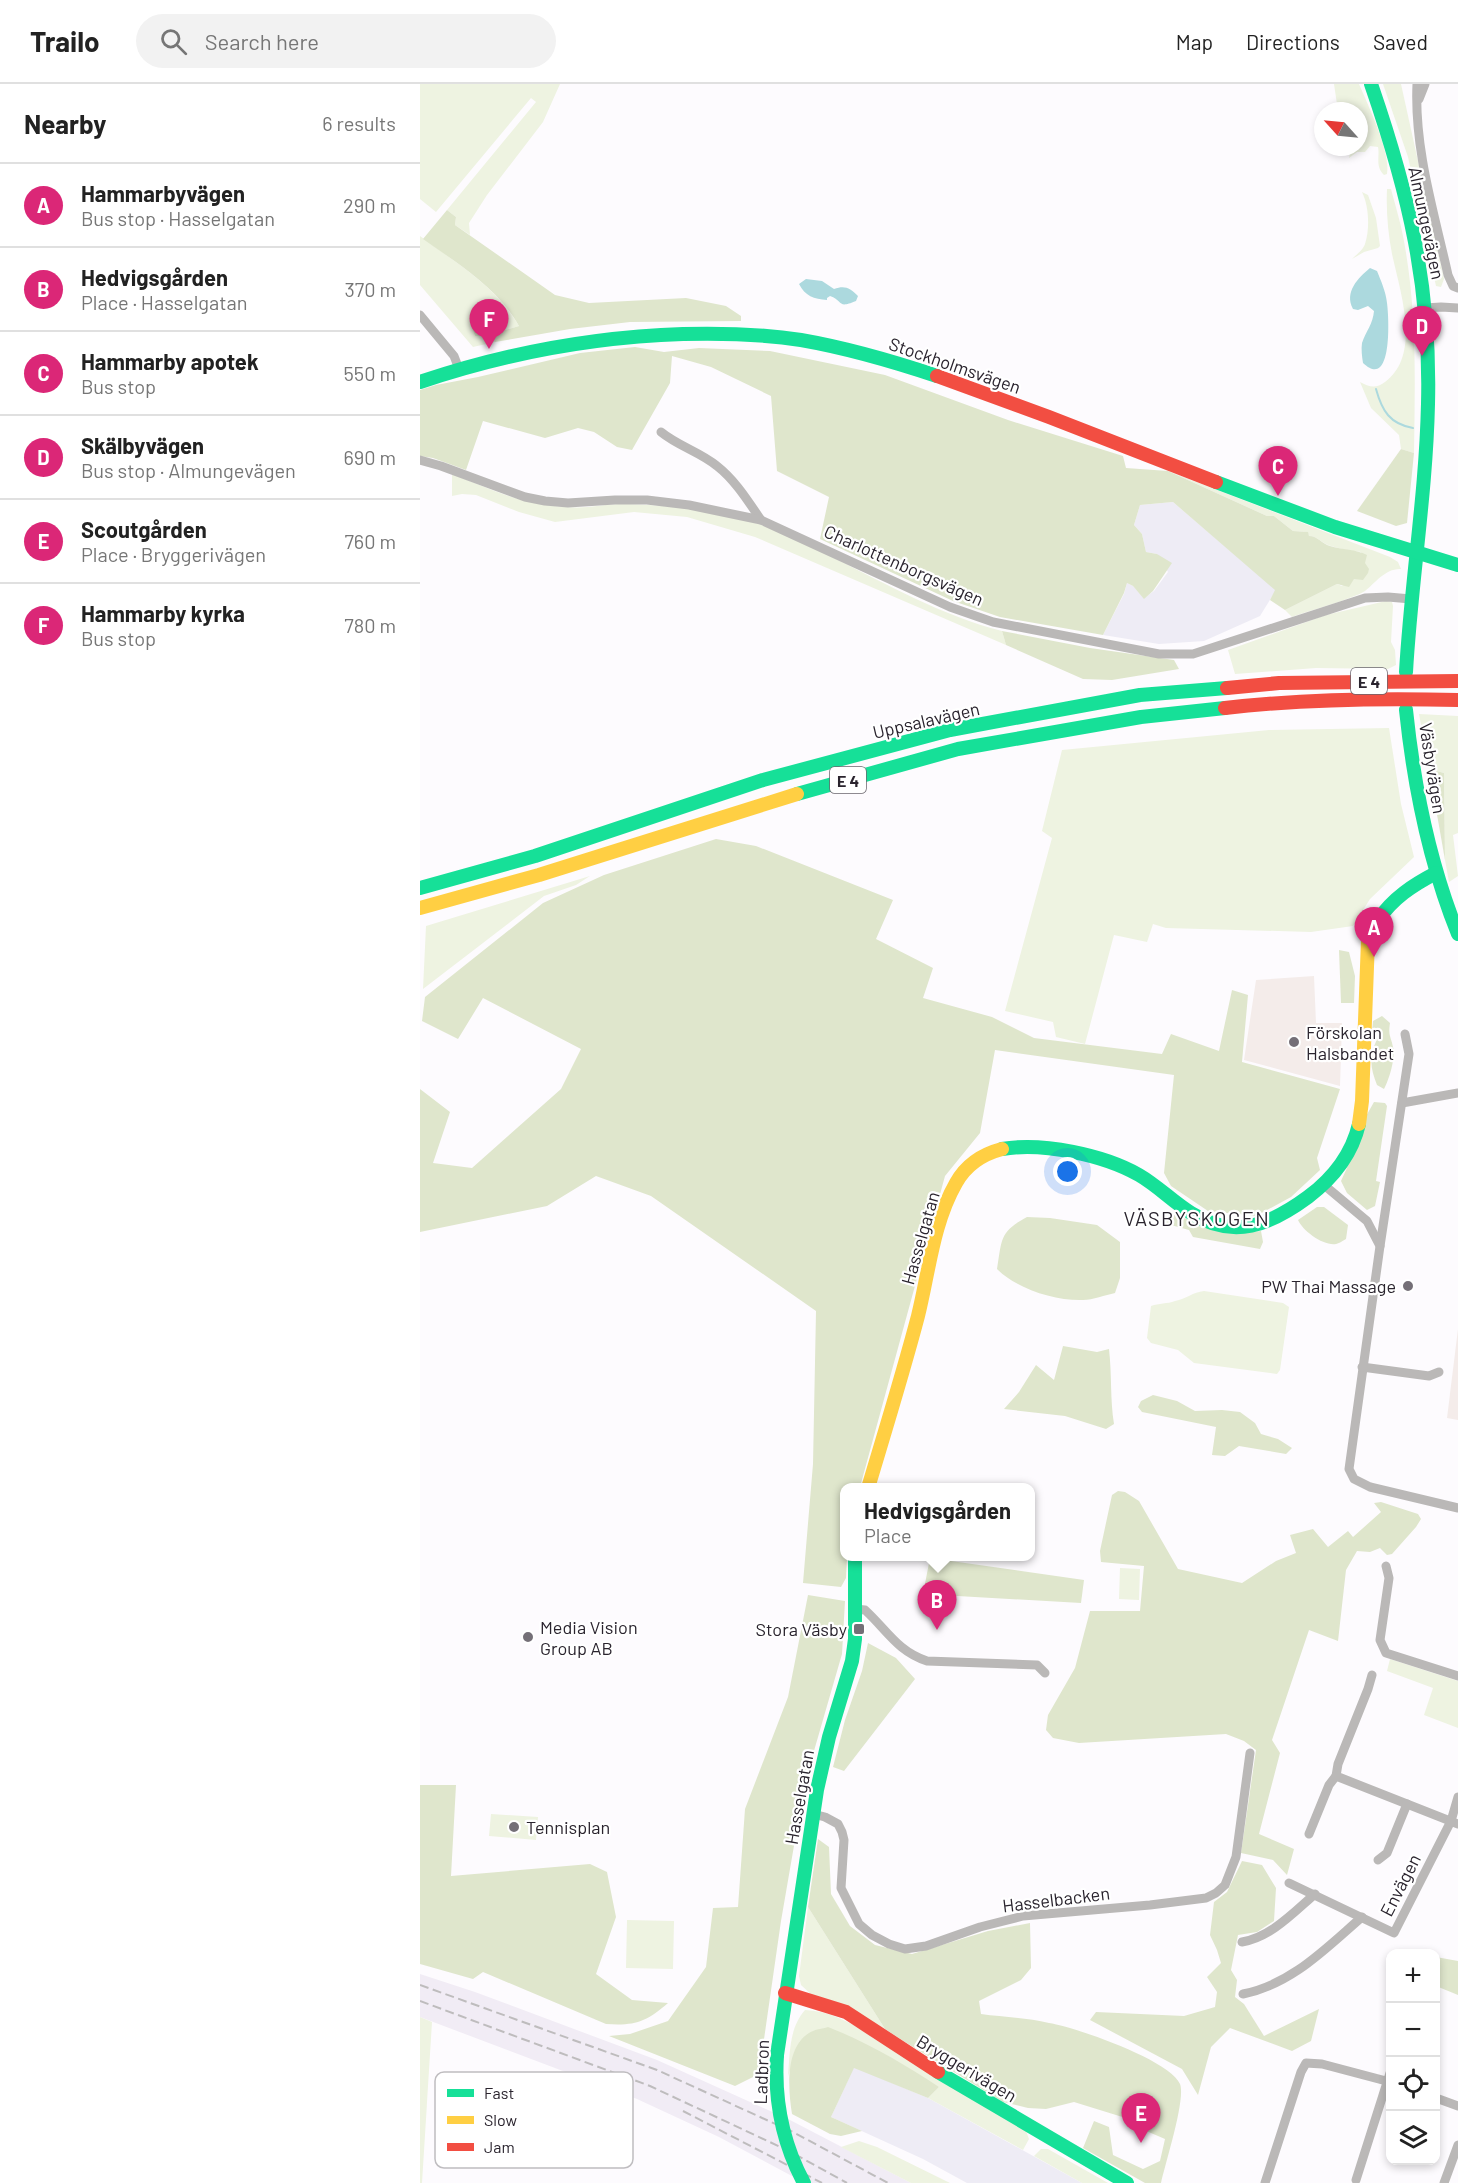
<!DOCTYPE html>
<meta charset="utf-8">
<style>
:root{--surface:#fff;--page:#f2f2f2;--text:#222;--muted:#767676;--line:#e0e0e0;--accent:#db2777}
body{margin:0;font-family:Barlow,sans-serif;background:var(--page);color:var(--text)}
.controls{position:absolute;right:18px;bottom:18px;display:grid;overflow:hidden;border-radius:12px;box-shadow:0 3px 9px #0003}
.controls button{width:54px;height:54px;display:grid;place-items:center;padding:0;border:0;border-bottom:2px solid var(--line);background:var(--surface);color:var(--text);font:30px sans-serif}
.compass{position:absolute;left:894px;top:18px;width:54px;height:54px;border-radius:50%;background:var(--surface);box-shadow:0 3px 9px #0003;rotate:297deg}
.you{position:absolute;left:648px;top:1088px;width:21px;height:21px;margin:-15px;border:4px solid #fff;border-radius:50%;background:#1a73e8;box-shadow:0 0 0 9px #1a73e833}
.badge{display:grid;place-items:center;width:39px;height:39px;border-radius:50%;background:var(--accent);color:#fff;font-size:20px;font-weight:700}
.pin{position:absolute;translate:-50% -50px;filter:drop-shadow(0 2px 3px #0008)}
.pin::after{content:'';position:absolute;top:32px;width:21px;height:18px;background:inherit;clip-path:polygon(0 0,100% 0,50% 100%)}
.popup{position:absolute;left:420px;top:1399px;width:195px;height:78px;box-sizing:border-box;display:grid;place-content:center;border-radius:12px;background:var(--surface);filter:drop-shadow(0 2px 4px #0005);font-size:20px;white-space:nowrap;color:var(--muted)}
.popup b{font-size:22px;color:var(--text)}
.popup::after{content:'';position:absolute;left:50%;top:100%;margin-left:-12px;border:12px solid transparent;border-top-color:var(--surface)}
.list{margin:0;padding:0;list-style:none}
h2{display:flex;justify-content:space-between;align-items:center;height:78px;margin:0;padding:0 24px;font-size:26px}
h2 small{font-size:20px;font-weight:400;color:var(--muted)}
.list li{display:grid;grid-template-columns:39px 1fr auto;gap:18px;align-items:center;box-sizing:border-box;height:84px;padding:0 24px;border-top:2px solid var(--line)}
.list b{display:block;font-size:22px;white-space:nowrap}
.list p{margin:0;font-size:20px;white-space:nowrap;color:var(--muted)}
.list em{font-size:20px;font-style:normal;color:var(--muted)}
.icon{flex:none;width:33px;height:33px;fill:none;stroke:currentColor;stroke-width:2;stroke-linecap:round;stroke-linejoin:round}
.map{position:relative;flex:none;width:1038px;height:2099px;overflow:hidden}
header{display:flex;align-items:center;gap:36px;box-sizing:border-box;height:84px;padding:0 30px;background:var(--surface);border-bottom:2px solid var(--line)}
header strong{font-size:28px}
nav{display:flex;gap:33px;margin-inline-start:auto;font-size:21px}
.search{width:420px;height:54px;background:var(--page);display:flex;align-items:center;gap:15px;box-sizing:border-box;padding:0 21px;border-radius:33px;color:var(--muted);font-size:22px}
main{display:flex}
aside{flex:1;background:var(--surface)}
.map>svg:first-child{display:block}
.built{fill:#f1ecf5}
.industrial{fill:#eeecf5}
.education{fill:#f4ecea}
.green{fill:#eef3e1}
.forest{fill:#dfe6cc}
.water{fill:#acd9de}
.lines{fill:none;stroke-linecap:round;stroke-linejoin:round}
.stream{stroke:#acd9de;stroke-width:2}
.street{stroke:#bab8b7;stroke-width:9}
.fast{stroke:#16e098;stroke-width:14}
.slow{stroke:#ffcf43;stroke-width:14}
.jam{stroke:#f24e42;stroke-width:14}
.rail{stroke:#bebcbd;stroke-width:2;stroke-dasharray:9 4.5;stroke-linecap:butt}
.fast-bridge{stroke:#16e098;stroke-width:14}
.poi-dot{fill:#746f77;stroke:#fff;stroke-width:2}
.labels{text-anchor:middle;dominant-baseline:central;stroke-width:4.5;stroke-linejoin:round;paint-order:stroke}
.shield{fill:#fff;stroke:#6a666d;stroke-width:1.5}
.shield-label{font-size:16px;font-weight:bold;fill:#2a242e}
.street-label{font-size:18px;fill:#2a242e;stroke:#fff}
.poi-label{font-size:18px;fill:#2a242e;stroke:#fff;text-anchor:start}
.neighbourhood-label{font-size:20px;letter-spacing:1.5px;fill:#2a242e;stroke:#fff}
.key{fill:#fff;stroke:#bfbdc0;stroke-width:1.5}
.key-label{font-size:16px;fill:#2a242e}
</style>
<header>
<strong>Trailo</strong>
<div class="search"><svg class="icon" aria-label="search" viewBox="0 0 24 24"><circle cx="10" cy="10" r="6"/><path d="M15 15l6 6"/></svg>Search here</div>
<nav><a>Map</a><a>Directions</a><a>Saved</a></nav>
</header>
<main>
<aside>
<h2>Nearby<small>6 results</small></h2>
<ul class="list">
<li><span class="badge">A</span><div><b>Hammarbyvägen</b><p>Bus stop · Hasselgatan</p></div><em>290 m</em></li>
<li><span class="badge">B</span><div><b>Hedvigsgården</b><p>Place · Hasselgatan</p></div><em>370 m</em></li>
<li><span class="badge">C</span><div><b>Hammarby apotek</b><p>Bus stop</p></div><em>550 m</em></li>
<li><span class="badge">D</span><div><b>Skälbyvägen</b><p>Bus stop · Almungevägen</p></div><em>690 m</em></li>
<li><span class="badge">E</span><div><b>Scoutgården</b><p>Place · Bryggerivägen</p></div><em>760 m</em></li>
<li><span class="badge">F</span><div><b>Hammarby kyrka</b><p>Bus stop</p></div><em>780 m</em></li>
</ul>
</aside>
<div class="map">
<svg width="1038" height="2099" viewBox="0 0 1038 2099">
<rect width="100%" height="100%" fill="#fdfbfe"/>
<polygon class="built" points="0,1890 55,1908 237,1976 370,2036 491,2099 385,2099 299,2053 217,2015 0,1933"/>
<g class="industrial">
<polygon points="753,418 856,506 840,532 784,557 739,560 683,551 704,510 707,499 713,502 724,514 734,507 748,488 737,470 726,468 722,450 714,441 720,421"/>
<polygon points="434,1983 508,2014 662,2099 547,2099 503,2075 411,2033"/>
</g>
<g class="education">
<polygon points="894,892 896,939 922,939 920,1002 824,976 836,896"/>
<polygon points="1038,1245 1038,1336 1027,1334"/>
</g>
<g class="green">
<polygon points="0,0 140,0 123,38 67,111 49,139 50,151 35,141 36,133 27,126 116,18 111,14 16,128 0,115"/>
<path d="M914,0H939C948,21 971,69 967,90L964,91C955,82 960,73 958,63L950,62L945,68H937L929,74L931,63H939V27H918Z"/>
<polygon points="963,0 981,0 1024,195 1021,203 1016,202 988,73"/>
<path d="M967,105H971C976,124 982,143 985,163C997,231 995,300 994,369L981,365L979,351L951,324L940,298C949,303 956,305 965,298C1002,271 980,207 972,170C968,149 966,127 967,105Z"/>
<path d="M942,108L948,111L956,134L960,162L958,164L944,168L932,175C936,171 943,166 945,160C950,145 949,122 942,108Z"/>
<path d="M0,152C36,179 76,202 99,242L85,246L52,244L55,252L69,253L75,258L53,263L0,201Z"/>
<path d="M748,387L970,473L978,478L981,485C966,484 955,499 945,507C933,515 888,527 872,533L865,526L917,500L922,502L945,479L941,468C931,467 920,465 911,462C902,460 898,452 889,452L887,448L873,447L854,432H847Z"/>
<path d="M32,390C63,402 94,417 127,421C140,423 155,424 168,423C182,422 196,419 209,420C251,421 295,427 335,439C363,447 389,461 414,474C468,501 523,532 582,547L586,561L335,453L267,433L214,428L135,438L99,428L56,411L42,410L32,412Z"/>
<polygon points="966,517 972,518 973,522 971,558 975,566 976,581 968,585 896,584 815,590 808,566 906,531"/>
<polygon points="999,630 1038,632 1038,749 1033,751 1038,792 1029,798 1025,776 1024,689 1009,685"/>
<polygon points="969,644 981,720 994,773 950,815 933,842 891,848 746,844 733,840 727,858 694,851 665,960 636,953 633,938 585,927 632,754 622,747 642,666 849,646"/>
<polygon points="170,792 156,801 124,812 3,905 6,842"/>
<path d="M784,1207L863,1219L869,1223L860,1286L857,1290L774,1279L758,1266L731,1259L727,1254L731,1222C739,1219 747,1220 755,1217C766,1215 773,1208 784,1207Z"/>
<polygon points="700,1484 720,1485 719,1516 699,1515"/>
<polygon points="970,1575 1038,1597 1038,1644 1004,1631 1013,1604 967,1587"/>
<polygon points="71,1730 118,1733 116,1756 69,1752"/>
<polygon points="388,1823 465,1945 424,1922 393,1912 381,1901 379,1892"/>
<polygon points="207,1836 254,1837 253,1885 206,1884"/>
<path d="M385,1926C410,1927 433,1939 453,1954L606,2047L609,2055L603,2066L508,2014L519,2003L380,1957L368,1992C370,1969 369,1944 385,1926Z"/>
<polygon points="0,1933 12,1938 2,2099 0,2099"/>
<polygon points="439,2057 457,2063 530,2099 491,2099 421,2063"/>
<polygon points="621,2065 628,2065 688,2099 662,2099 614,2072"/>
</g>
<g class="forest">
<path d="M27,126L36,133L35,141L135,211L169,219L266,214L306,222L321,232V237L210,238L150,245L75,258L69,253L55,252L52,244L85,246L99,242C77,203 38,180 3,155Z"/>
<path d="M215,263L244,268L279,264L350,267L465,291L588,336L703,372L706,384L748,387L847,432H854L873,447L888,448L889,452C898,452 902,460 910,462C922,466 936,465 947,471L945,479L949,485L948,489L943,496L934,495L929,503L917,500L865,526L850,516L855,506L753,418L720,421L714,441L722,450L726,468L737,470L752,479L733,507L724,515L713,502L707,499L704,509L683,551L580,533L533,517L400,455L409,413L357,387L351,312L291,283L252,272L250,299L212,366L197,363L174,348L158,344L125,354L63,337L46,386L13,374L0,372V306L16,301L58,293L160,269Z"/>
<polygon points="981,365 994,369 987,439 976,442 937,427"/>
<polygon points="582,547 670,564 754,576 759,585 692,596 663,595 586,561"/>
<polygon points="1009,685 1024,689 1025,776"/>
<polygon points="296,755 336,762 473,816 456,855 513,884 503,914 572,933 614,954 742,970 751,950 799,967 812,906 828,911 822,978 920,1005 897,1074 900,1086 871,1113 836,1132 788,1127 751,1102 744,1089 754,991 575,966 560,1049 525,1092 440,1403 424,1404 424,1472 427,1473 426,1494 421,1503 383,1499 393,1380 396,1227 231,1112 176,1092 127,1122 0,1148 0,1005 30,1028 13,1079 52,1084 141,1005 161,965 63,914 38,955 2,937 5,913 123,819 184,791"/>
<polygon points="919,866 929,868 935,892 934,919 921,919"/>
<path d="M962,932L970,939C968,952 971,952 973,963C976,973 969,996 964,1005L957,1001C950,983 949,973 957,955L952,948L953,937Z"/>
<polygon points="954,1018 965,1019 967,1022 956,1097 960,1098 955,1122 947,1126 927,1109 921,1097 937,1062 945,1034"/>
<path d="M897,1123H904L928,1141L926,1155C924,1156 918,1160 916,1160C903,1162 883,1147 878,1136Z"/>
<path d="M758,1130C782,1145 813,1151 841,1147L843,1158L840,1165L773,1153L769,1146L740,1138L742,1134Z"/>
<path d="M607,1133L630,1134L677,1141L700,1158V1194L695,1209C685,1211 673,1216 663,1216C635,1217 597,1205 577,1185C582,1156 579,1148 607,1133Z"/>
<path d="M643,1262L677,1268L689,1265C692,1291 690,1315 694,1340L686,1345L645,1332L584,1325L599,1308L616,1281L634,1296Z"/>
<polygon points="733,1311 757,1317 775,1327 802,1326 820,1328 835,1339 841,1350 858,1355 872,1364 866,1370 819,1362 805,1372 792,1371 796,1343 722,1328 718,1323 721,1317"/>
<polygon points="698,1407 705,1408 719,1417 758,1485 822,1499 856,1477 876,1469 870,1451 893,1445 908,1463 928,1447 933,1453 961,1428 954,1419 961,1418 998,1430 1001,1435 996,1443 972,1470 967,1471 960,1464 950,1468 937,1467 926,1486 918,1557 889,1546 852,1656 860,1669 839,1750 874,1765 867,1791 853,1776 821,1769 836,1666 824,1657 806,1650 659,1659 633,1654 626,1646 628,1631 655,1584 670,1527 720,1527 724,1482 681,1478 680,1467 692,1411"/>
<polygon points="510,1474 664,1496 661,1519 503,1510"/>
<polygon points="388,1511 425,1517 422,1570 385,1698 361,1837 339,1990 315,2002 189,1952 210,1950 248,1937 286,1883 293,1824 318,1823 325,1725 368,1613"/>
<polygon points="448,1559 476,1574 495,1595 424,1687 413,1683 425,1636 442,1587"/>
<path d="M0,1701H36L31,1792L170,1780L187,1788L196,1833L176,1890L212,1916L248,1919C226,1938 215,1942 186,1940L63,1888L53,1895L0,1880Z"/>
<path d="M398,1755L409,1763L411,1810L430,1842L455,1861L492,1870L568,1847L610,1839L611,1884L601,1896L559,1917L561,1930C583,1933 607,1934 629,1939C655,1943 750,1976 760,2000C766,2015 745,2080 741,2099H725L663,2064L674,2037L689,2043L693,2071L723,2085L740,2077L745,2055L724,2046L725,2040L654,2018L626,2025L608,2024L583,2018L485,1958L465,1945L388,1823Z"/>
<polygon points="822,1777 842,1781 856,1804 854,1837 837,1848 818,1851 811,1886 817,1896 815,1913 824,1920 844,1952 899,1925 891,1957 872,1967 810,1944 791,1963 778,2011 762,1985 670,1936 676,1928 764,1932 795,1923 797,1908 787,1893 801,1879 797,1866 790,1851 794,1818 807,1808"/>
<polygon points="1016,1873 1038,1877 1038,1911 1016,1902"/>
<path d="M408,1943C447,1958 484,1980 519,2003L508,2014L434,1984L411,2033L442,2047L421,2052L410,2050L372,2030C368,2005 365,1964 389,1949C395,1945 402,1945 408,1943Z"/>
</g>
<g class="water">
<path d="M950,184L957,187C961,197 966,208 967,219C969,233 973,307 943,279C942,273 941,265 942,259C946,247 953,240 954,227L948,222L938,226L933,225C924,208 938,194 950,184Z"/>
<path d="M386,195L402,197L414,205C425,201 430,204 438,212L436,217C417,225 424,217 410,212L407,214V216C394,215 385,212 379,200Z"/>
</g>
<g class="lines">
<path class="stream" d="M956,305C962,327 970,340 993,344"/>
<g class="street">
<path d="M997,0C994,65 1014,128 1028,191L1033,202L1038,204"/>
<polyline points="999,15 1005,0"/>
<polyline points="1005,224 1021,223 1038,224"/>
<polyline points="0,231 34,272 39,285"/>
<path d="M241,348C258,362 280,368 297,382C315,396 328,417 341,436"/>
<polyline points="0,376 21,382 105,413 125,417 148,419 195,416 227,416 269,421 341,436 530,523 573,538 739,570 773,570 945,514 968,513 991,515"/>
<polyline points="982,1019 1038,1009"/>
<polyline points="904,1101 947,1137 960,1162 929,1385 934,1395 950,1403 1038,1424"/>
<polyline points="960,1162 989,970 985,950"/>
<polyline points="942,1283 1009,1292 1019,1288"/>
<polyline points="966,1482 969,1494 960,1556 966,1569 1038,1592"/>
<path d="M435,1525L445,1526C467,1546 477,1567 507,1577L617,1581L625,1589"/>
<polyline points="952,1591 948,1605 918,1680 916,1692 1038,1740"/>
<polyline points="393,1730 405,1733 418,1740 422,1748 424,1756 421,1804 439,1840 452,1851 469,1860 485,1865 506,1862 560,1843 603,1832 730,1821 786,1814 796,1809 805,1801 816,1773 830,1669"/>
<polyline points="889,1750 909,1701 916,1692"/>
<polyline points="958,1776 967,1769 987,1720"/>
<polyline points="869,1799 974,1849 1031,1737 1038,1713"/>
<path d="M822,1858C851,1853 873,1829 895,1810"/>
<path d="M823,1910C872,1900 905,1865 942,1833"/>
<polyline points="1016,2014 1038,2022"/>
<polyline points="936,2096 970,1989"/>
<polyline points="845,2099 881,1988 886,1979 902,1980 970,1998"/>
<polyline points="1024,2099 1038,2061"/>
</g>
<g class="fast">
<path d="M951,0C989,110 1011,203 1008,320C1006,410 991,499 986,588"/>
<path d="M0,298C86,269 172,253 263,250C302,249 342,250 381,256C427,264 472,277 517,292"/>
<polyline points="796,398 915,443 1038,481"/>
<path d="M986,626C994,703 1009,778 1038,850"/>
<polyline points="377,710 538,665 721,633 805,624"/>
<polyline points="0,804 115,772 343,696 530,646 720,611 807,604"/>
<path d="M958,836C973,814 993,801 1016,789"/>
<path d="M582,1065C623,1058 684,1071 719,1091C738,1102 753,1118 771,1129C814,1156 850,1141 888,1113C912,1095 932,1070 939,1040"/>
<polyline points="357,1971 397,1706 409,1653 432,1577 435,1555 435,1472"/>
<polyline points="518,1988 707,2099"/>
</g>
<g class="slow">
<polyline points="0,824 119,791 377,710"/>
<polyline points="939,1040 942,1017 948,856 958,836"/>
<path d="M448,1404C465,1347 483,1289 498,1232C509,1188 513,1139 536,1099C546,1081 563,1070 582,1065"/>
</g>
<g class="jam">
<polyline points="517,292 629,333 796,398"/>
<polyline points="807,604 859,599 1038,597"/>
<path d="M805,624C883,615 960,614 1038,616"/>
<polyline points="365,1909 426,1928 518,1988"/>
</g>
<g class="rail">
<polyline points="0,1901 237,1986 373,2048 468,2099"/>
<polyline points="0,1917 230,2002 369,2067 427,2099"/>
<polyline points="263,2027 402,2099"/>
</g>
<path class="fast-bridge" d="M357,1971C354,2017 362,2058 384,2099"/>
</g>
<g class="poi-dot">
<circle cx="874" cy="958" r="6"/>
<circle cx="988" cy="1202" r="6"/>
<rect x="433" y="1539" width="12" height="12" rx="3"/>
<circle cx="108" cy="1553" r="6"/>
<circle cx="94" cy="1743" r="6"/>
</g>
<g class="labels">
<g class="shield">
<rect x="931" y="584" width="36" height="26" rx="4.5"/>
<rect x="410" y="683" width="36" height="26" rx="4.5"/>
</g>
<g class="shield-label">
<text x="949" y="597">E 4</text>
<text x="428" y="696">E 4</text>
</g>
<g class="street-label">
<text transform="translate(1007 139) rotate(78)">Almungevägen</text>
<text transform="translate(535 281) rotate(19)">Stockholmsvägen</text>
<text transform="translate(484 481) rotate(24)">Charlottenborgsvägen</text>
<text transform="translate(506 636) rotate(-13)">Uppsalavägen</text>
<text transform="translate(1013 684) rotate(81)">Väsbyvägen</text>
<text transform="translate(500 1154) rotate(-74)">Hasselgatan</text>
<text transform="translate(379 1713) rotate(-80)">Hasselgatan</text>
<text transform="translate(980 1801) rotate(-63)">Envägen</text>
<text transform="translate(636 1815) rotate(-7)">Hasselbacken</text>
<text transform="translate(547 1984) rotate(31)">Bryggerivägen</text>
<text transform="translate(341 1988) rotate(-88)">Ladbron</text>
</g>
<g class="poi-label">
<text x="886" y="948">Förskolan<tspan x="886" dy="21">Halsbandet</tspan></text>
<text x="976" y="1202" text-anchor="end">PW Thai Massage</text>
<text x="120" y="1543">Media Vision<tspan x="120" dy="21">Group AB</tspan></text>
<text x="427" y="1545" text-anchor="end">Stora Väsby</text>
<text x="106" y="1743">Tennisplan</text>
</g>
<g class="neighbourhood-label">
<text x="777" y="1134">VÄSBYSKOGEN</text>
</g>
</g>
<rect x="15" y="1988" width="198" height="96" rx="9" class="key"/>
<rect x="27" y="2005" width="27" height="8" fill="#16e098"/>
<rect x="27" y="2032" width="27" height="8" fill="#ffcf43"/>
<rect x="27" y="2059" width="27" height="8" fill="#f24e42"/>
<g class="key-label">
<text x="64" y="2015">Fast</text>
<text x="64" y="2042">Slow</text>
<text x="64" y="2069">Jam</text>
</g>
</svg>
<div class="controls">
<button>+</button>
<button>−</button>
<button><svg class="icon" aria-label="locate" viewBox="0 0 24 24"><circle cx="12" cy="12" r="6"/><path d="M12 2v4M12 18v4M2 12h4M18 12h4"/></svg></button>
<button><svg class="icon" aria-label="layers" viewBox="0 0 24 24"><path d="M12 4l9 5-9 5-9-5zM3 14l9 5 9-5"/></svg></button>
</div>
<svg class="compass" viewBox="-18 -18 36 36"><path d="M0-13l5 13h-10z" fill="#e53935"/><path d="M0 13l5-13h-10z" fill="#767676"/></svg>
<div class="you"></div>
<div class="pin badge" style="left:954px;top:873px">A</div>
<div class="pin badge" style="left:517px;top:1546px">B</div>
<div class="popup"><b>Hedvigsgården</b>Place</div>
<div class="pin badge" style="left:858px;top:412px">C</div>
<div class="pin badge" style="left:1002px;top:272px">D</div>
<div class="pin badge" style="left:721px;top:2059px">E</div>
<div class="pin badge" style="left:69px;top:265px">F</div>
</div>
</main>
